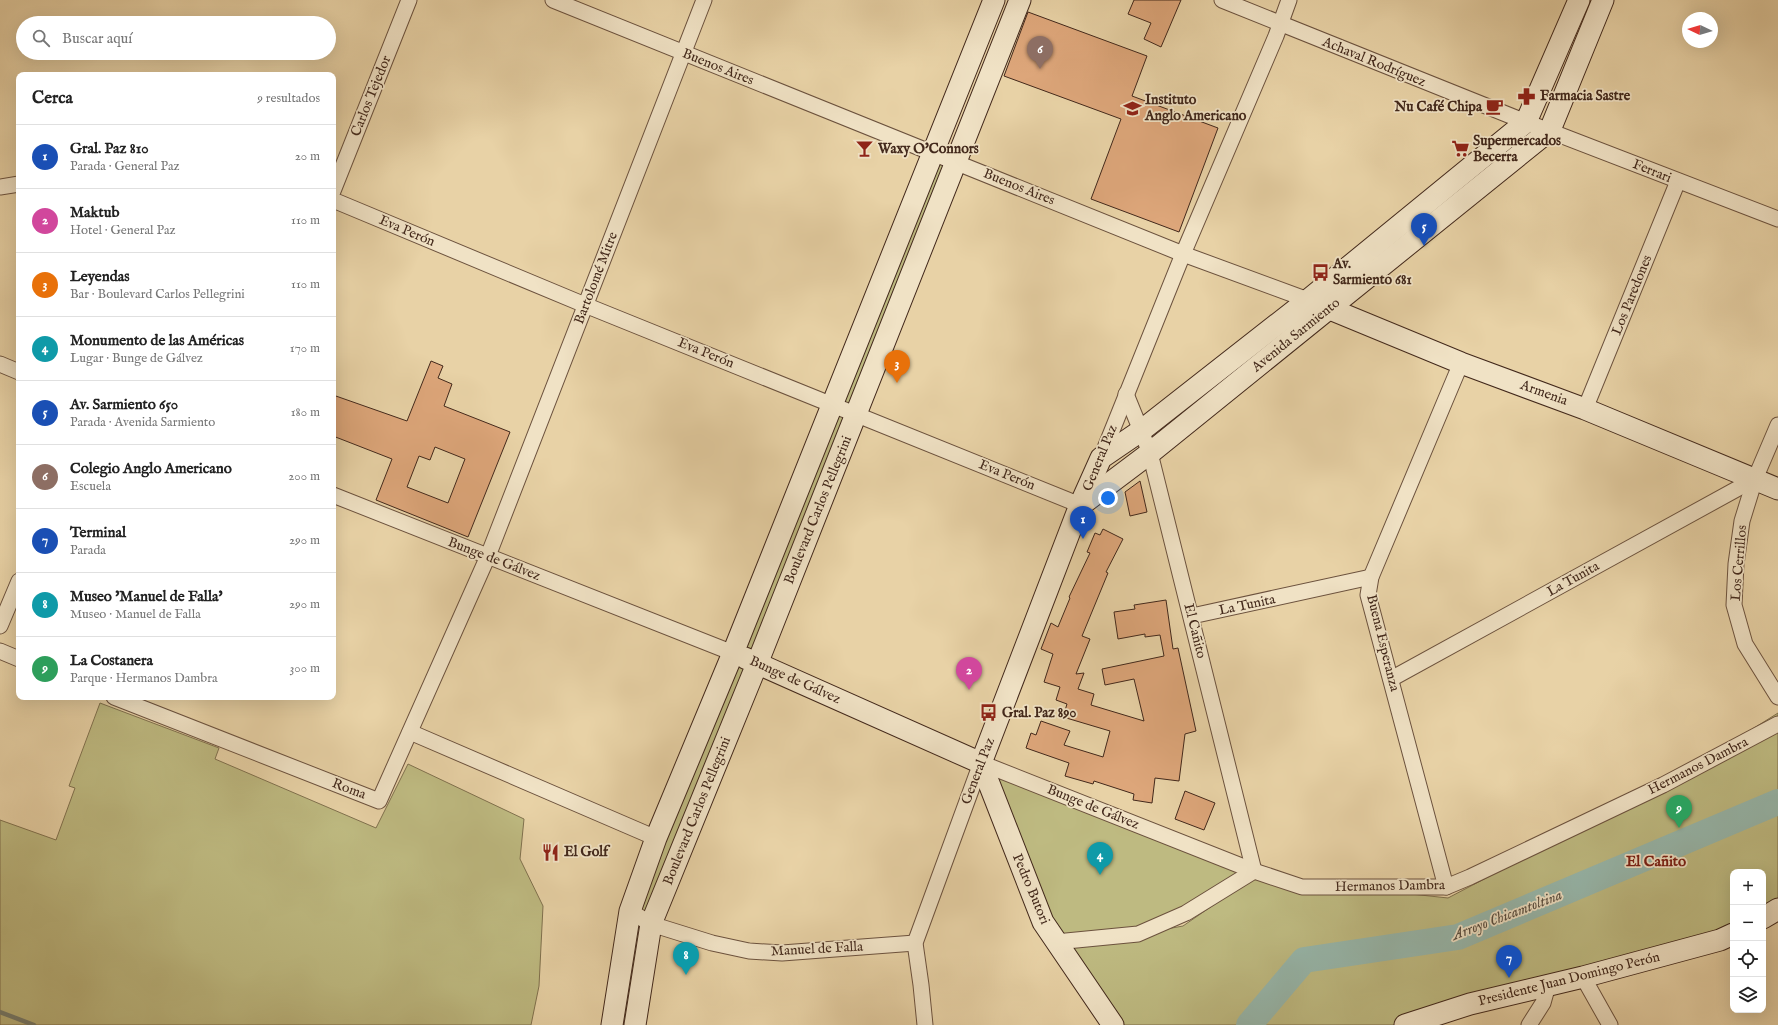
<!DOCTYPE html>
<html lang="es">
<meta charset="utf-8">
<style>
:root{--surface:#fff;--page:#f2f2f2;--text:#222;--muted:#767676;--line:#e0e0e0;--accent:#8f2418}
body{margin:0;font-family:"IM FELL English",serif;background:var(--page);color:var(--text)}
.controls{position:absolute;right:12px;bottom:12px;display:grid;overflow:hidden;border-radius:8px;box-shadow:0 4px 16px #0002}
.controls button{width:36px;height:36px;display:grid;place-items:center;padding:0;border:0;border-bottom:1px solid var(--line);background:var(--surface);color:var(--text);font:20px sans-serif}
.compass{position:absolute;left:1682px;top:12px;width:36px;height:36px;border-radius:50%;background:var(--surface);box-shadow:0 4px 16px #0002;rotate:274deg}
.you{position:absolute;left:1108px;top:498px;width:14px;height:14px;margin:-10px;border:3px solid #fff;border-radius:50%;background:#1a73e8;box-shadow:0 0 0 6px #1a73e833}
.badge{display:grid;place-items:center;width:26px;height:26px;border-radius:50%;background:var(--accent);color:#fff;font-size:13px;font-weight:700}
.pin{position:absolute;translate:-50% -33px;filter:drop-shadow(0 1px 2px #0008)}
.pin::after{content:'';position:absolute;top:21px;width:14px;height:12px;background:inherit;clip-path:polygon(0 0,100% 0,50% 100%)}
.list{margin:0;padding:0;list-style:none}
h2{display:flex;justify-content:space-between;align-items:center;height:52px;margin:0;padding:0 16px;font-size:17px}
h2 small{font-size:13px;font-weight:400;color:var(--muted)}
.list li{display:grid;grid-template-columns:26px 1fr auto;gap:12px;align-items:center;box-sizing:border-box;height:64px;padding:0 16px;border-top:1px solid var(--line)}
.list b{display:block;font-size:15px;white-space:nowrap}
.list p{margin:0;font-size:13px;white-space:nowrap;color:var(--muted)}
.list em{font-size:13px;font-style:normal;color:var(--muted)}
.icon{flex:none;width:22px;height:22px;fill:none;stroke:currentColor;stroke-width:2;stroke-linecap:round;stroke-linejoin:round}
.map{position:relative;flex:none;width:1778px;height:1025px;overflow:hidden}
.search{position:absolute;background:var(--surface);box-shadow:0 4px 16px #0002;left:16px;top:16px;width:320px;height:44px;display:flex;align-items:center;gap:10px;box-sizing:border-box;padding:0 14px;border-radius:22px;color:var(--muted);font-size:15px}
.panel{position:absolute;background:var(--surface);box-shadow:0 4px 16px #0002;left:16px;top:72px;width:320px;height:628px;border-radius:8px}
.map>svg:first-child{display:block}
.green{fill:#beba81;stroke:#80714e}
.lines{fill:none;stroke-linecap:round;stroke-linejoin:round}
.stream{stroke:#757e71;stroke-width:4.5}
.river{stroke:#97b7ab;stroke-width:26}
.building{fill:#dda67a;stroke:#42281b;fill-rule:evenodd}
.street-casing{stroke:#6c523e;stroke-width:17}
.secondary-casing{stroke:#42281b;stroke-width:23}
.street{stroke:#f0e2c5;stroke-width:15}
.secondary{stroke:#f0e2c5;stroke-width:21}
.labels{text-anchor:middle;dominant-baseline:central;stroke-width:3.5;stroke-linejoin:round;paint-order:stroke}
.street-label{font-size:14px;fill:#42281b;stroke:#f0e2c5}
.poi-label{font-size:14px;font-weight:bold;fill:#42281b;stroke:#f0e2c5;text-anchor:start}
.neighbourhood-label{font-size:15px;font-weight:bold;fill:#7a1f14;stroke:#f0e2c5}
.water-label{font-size:15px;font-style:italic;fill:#574c3f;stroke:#f0e2c5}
</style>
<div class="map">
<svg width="1778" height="1025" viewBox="0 0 1778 1025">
<rect width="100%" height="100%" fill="#e8d2a6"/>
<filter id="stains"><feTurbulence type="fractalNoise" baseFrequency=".005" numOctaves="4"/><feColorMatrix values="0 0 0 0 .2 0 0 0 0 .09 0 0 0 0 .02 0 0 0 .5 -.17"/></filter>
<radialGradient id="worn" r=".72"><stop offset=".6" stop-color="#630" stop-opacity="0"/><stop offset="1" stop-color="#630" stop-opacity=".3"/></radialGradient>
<g class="green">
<polygon points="933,152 957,163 651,924 635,1025 612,1025 630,911"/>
<polygon points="100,703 219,748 215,759 376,828 408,764 524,819 520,859 543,906 539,986 531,1025 0,1025 0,820 56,840 75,788 69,786"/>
<polygon points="1778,713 1778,909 1763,918 1763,872 1733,872 1733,928 1403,1025 1120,1025 1068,947 1183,926 1254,877 1448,898 1663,785"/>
<polygon points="981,763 1254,871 1138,934 1056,942"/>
</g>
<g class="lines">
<polyline class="stream" points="0,1012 34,1025"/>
<polyline class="river" points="1249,1025 1304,960 1458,937 1778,802"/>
</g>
<g class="building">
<polygon points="1134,0 1181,0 1161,47 1144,39 1151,23 1128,14"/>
<polygon points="1028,12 1147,56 1132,96 1218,128 1179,232 1091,199 1121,119 1004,76"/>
<path d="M431,361L443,366L438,378L452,384L444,406L510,432L468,537L376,500L392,459L333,436V395L407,421ZM435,447L465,459L448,503L407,487L419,456L430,460Z"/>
<polygon points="1140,481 1147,512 1130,516 1125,492"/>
<polygon points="1103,529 1123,539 1106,572 1108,573 1082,636 1090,639 1076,674 1084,673 1078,689 1094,694 1091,705 1144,721 1134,679 1105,685 1102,669 1164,656 1160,635 1145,637 1145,634 1118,639 1114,612 1135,609 1134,605 1166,600 1173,649 1178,648 1196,731 1185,734 1179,781 1155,778 1152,803 1133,800 1134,794 1094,781 1093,784 1065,776 1069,763 1026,748 1031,733 1036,735 1041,721 1070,731 1064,745 1103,757 1110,731 1063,717 1067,704 1056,700 1060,687 1044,682 1053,654 1041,649 1051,623 1058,627 1070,598 1069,597 1090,553 1087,552 1095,533 1100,535"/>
<polygon points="1185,791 1215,803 1204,830 1175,819"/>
</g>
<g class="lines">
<defs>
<g id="street">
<polyline points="553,0 1183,254 1308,300"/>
<polyline points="1222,0 1526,122 1778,219"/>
<polyline points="0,187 19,184"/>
<polyline points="333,191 409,0"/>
<polyline points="333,200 585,305 1080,505"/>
<polyline points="0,364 19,372"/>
<polyline points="1126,394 1150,453 1254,871"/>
<polyline points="1585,409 1678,181"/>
<polyline points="1778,425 1755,479 1742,521 1736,564 1734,605 1745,644 1778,697"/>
<polyline points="1101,458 1183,254 1276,36 1289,0"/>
<polyline points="333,495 733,653"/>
<polyline points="1192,616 1371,577"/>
<polyline points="0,626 19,581"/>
<polyline points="0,651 19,659"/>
<polyline points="1391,679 1755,479"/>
<polyline points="114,697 379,801 488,556 704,0"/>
<polyline points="410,732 656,838"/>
<polyline points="1446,887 1368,595 1371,577 1461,363"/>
<polyline points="630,911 651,924 712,943 749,951 782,953 915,943"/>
<polyline points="1056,942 1138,934 1186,913 1254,871 1302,887 1446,887 1470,877 1663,785 1778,724"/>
<polyline points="1583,977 1610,1025"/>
<polyline points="925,1025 921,985 915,943 981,763 1254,871"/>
<polyline points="1529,1025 1543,1003 1548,985"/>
</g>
<g id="secondary">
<polyline points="1318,304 1461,363 1585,409 1778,489"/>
<polyline points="1081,505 1150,453 1550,130 1603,0"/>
<polyline points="745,658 981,763"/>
<polyline points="981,763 1080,505 1101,458 1142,430 1308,300 1526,122 1579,0"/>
<polyline points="981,763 1043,922 1113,1025"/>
<polyline points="1763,918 1778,909"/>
<polyline points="612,1025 630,911 656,838 733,653 994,0"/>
<polyline points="635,1025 651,924 757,664 1020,0"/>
<polyline points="1405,1025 1470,1004 1583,977 1720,940 1733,934"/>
</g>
</defs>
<use href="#street" class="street-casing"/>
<use href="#secondary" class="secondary-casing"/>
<use href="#street" class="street"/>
<use href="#secondary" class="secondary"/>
</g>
<defs>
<symbol id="pharmacy-bare" viewBox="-9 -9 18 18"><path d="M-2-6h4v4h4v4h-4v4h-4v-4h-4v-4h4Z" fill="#8f2418" stroke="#f0e2c5" stroke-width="2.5" paint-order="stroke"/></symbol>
<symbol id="cafe-bare" viewBox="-9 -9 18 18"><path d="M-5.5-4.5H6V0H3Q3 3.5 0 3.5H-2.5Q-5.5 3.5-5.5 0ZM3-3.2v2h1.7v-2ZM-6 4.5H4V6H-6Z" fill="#8f2418" stroke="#f0e2c5" stroke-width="2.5" paint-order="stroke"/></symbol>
<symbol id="school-bare" viewBox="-9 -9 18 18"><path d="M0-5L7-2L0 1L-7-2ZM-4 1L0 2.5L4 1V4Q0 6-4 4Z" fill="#8f2418" stroke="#f0e2c5" stroke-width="2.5" paint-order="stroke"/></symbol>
<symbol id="bar-bare" viewBox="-9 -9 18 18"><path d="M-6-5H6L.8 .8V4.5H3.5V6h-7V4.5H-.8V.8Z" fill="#8f2418" stroke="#f0e2c5" stroke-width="2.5" paint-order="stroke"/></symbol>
<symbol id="supermarket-bare" viewBox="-9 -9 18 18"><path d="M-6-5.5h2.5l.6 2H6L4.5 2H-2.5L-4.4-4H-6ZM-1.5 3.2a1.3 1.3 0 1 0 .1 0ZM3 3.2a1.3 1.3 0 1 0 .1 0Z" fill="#8f2418" stroke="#f0e2c5" stroke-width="2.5" paint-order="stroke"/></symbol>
<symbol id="bus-bare" viewBox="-9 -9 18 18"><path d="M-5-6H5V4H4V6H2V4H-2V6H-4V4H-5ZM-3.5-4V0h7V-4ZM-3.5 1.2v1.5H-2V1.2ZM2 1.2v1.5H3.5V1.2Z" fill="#8f2418" stroke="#f0e2c5" stroke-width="2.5" paint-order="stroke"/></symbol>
<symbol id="restaurant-bare" viewBox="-9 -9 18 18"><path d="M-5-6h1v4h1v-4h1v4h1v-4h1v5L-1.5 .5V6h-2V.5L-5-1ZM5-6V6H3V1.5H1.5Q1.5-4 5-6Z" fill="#8f2418" stroke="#f0e2c5" stroke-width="2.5" paint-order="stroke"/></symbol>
</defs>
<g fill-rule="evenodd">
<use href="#pharmacy-bare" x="1514" y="84" width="25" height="25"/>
<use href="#cafe-bare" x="1482" y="94" width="25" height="25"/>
<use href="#school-bare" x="1120" y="96" width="25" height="25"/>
<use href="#bar-bare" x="852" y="136" width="25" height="25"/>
<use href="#supermarket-bare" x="1448" y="136" width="25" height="25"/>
<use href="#bus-bare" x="1308" y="260" width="25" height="25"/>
<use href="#bus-bare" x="976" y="700" width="25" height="25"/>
<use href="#restaurant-bare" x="538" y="840" width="25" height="25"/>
</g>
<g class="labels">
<g class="street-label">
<text transform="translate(1374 62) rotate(22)">Achaval Rodríguez</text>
<text transform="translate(718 67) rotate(22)">Buenos Aires</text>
<text transform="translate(371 96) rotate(-68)">Carlos Tejedor</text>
<text transform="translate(1652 171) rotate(22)">Ferrari</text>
<text transform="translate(1019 187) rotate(22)">Buenos Aires</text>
<text transform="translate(407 231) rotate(23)">Eva Perón</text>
<text transform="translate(596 278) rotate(-69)">Bartolomé Mitre</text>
<text transform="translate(1632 295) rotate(-68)">Los Paredones</text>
<text transform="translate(1296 335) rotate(-39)">Avenida Sarmiento</text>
<text transform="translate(706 353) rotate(22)">Eva Perón</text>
<text transform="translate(1544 393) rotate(20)">Armenia</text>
<text transform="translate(1100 458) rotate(-68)">General Paz</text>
<text transform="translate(1007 475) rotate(22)">Eva Perón</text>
<text transform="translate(818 510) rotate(-68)">Boulevard Carlos Pellegrini</text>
<text transform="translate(494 559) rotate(21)">Bunge de Gálvez</text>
<text transform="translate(1739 563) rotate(-85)">Los Cerrillos</text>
<text transform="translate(1573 579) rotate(-29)">La Tunita</text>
<text transform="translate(1247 605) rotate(-12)">La Tunita</text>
<text transform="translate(1195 631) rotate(76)">El Cañito</text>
<text transform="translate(1383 643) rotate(76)">Buena Esperanza</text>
<text transform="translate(795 680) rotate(24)">Bunge de Gálvez</text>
<text transform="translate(1698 766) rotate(-27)">Hermanos Dambra</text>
<text transform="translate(978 771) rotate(-69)">General Paz</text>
<text transform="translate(349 789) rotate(21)">Roma</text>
<text transform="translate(1093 807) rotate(22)">Bunge de Gálvez</text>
<text transform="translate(697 811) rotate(-68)">Boulevard Carlos Pellegrini</text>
<text transform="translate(1390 886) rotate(-1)">Hermanos Dambra</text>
<text transform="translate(1031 889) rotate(67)">Pedro Butori</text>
<text transform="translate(817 949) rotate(-3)">Manuel de Falla</text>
<text transform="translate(1569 979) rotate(-14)">Presidente Juan Domingo Perón</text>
</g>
<g class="poi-label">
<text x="1540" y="96">Farmacia Sastre</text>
<text x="1145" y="100">Instituto<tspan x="1145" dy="16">Anglo Americano</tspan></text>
<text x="1482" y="107" text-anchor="end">Nu Café Chipa</text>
<text x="1473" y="141">Supermercados<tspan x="1473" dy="16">Becerra</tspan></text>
<text x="878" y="149">Waxy O'Connors</text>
<text x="1333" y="264">Av.<tspan x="1333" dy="16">Sarmiento 681</tspan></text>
<text x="1002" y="713">Gral. Paz 890</text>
<text x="564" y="852">El Golf</text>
</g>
<g class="neighbourhood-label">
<text x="1656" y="861">El Cañito</text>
</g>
<g class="water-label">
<text transform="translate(1507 915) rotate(-21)">Arroyo Chicamtoltina</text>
</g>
</g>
<rect width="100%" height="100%" filter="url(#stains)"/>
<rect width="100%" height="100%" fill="url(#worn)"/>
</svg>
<div class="controls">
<button>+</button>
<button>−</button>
<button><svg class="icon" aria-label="locate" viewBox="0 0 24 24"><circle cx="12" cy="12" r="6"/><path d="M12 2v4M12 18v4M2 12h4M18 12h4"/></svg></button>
<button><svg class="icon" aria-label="layers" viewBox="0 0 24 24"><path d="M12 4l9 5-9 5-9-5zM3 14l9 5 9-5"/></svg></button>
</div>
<svg class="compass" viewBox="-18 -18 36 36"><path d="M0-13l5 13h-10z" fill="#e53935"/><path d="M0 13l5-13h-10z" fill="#767676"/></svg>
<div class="you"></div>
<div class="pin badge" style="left:1083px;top:539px;background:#1a4fb4">1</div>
<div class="pin badge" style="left:969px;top:690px;background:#d1479c">2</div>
<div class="pin badge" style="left:897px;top:383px;background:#e8710a">3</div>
<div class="pin badge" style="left:1100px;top:875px;background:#0f9aa8">4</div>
<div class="pin badge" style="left:1424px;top:246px;background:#1a4fb4">5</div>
<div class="pin badge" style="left:1040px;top:69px;background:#8d6e63">6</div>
<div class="pin badge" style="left:1509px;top:978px;background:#1a4fb4">7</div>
<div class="pin badge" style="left:686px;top:975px;background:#0f9aa8">8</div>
<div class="pin badge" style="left:1679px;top:828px;background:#2e9e5b">9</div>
<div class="search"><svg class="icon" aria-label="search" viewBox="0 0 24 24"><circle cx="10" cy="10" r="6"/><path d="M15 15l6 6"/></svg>Buscar aquí</div>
<section class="panel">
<h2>Cerca<small>9 resultados</small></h2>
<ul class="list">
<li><span class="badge" style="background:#1a4fb4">1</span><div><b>Gral. Paz 810</b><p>Parada · General Paz</p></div><em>20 m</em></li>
<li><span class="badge" style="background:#d1479c">2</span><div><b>Maktub</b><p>Hotel · General Paz</p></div><em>110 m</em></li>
<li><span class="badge" style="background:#e8710a">3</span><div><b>Leyendas</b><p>Bar · Boulevard Carlos Pellegrini</p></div><em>110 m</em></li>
<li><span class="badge" style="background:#0f9aa8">4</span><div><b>Monumento de las Américas</b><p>Lugar · Bunge de Gálvez</p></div><em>170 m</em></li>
<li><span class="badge" style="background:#1a4fb4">5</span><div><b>Av. Sarmiento 650</b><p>Parada · Avenida Sarmiento</p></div><em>180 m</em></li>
<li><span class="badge" style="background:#8d6e63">6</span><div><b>Colegio Anglo Americano</b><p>Escuela</p></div><em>200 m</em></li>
<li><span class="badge" style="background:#1a4fb4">7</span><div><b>Terminal</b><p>Parada</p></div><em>290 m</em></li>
<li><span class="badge" style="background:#0f9aa8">8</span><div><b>Museo 'Manuel de Falla'</b><p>Museo · Manuel de Falla</p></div><em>290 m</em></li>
<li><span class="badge" style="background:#2e9e5b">9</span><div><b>La Costanera</b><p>Parque · Hermanos Dambra</p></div><em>300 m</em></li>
</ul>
</section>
</div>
